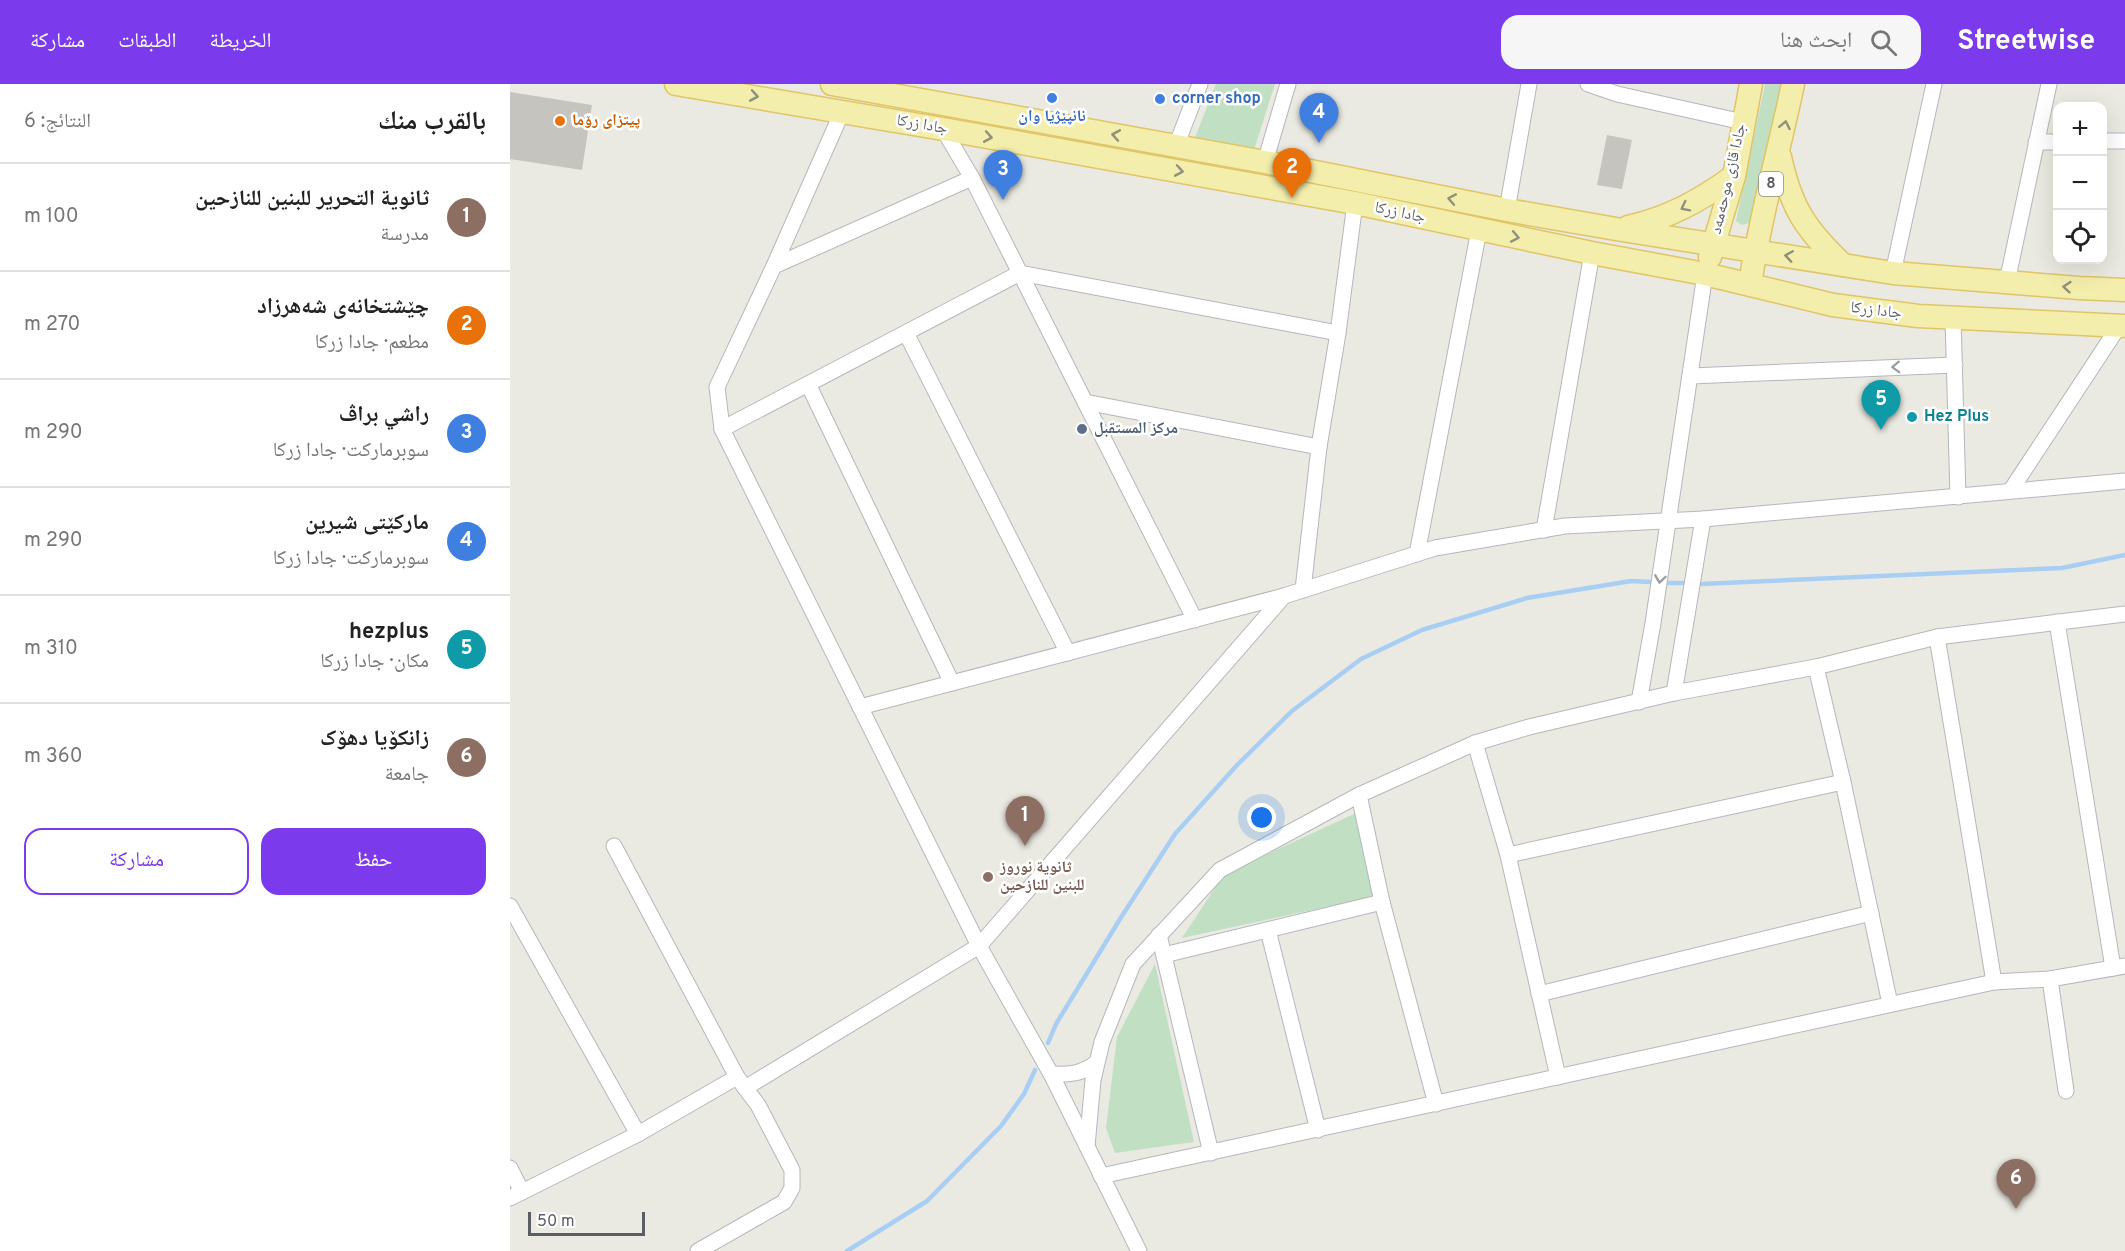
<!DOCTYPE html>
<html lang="ar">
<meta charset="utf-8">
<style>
:root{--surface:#fff;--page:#f6f6f6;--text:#222;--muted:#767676;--line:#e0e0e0;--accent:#7c3aed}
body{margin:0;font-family:Overpass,"Noto Naskh Arabic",sans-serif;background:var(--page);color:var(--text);direction:rtl}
.controls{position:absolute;right:18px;top:18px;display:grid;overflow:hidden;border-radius:12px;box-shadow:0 6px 24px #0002}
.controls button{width:54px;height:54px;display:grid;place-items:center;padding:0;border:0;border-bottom:2px solid var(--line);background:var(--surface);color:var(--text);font:30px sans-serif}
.scale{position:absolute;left:18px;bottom:15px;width:117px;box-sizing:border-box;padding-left:6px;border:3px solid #5a5d61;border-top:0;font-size:16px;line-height:21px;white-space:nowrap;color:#5a5d61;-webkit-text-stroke:4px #fff;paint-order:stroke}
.you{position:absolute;left:752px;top:734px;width:21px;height:21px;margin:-15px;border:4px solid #fff;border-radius:50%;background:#1a73e8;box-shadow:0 0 0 9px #1a73e833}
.badge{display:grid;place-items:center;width:39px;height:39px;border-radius:50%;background:var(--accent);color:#fff;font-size:20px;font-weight:700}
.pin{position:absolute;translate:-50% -50px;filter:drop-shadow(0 2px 3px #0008)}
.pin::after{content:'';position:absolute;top:32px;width:21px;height:18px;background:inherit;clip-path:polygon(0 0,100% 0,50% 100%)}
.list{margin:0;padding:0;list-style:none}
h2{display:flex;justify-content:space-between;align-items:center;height:78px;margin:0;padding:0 24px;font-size:26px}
h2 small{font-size:20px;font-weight:400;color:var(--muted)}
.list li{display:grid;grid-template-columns:39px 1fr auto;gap:18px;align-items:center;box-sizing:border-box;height:108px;padding:0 24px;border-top:2px solid var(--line)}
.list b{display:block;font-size:22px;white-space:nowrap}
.list p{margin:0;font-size:20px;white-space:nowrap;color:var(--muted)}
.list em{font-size:20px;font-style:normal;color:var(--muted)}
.actions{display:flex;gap:12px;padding:18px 24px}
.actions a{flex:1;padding:14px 0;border:2px solid var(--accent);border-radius:18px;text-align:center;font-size:21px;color:var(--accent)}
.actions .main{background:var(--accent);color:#fff}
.icon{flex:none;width:33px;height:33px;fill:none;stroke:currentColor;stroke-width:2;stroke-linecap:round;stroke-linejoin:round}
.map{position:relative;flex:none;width:1615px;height:1167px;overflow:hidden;direction:ltr}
header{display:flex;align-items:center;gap:36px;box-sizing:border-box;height:84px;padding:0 30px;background:var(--accent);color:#fff}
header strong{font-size:28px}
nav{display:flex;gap:33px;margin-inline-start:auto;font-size:21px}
.search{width:420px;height:54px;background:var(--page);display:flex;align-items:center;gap:15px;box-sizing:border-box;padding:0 21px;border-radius:18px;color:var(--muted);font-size:22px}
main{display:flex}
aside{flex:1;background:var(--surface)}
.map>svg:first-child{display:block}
.green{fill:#c1e0c3}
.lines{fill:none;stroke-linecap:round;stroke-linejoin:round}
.stream{stroke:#a9cef4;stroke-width:4.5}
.building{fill:#c6c4be}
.street-casing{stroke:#b4b7bb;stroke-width:17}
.primary-casing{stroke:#dfc567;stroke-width:25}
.street{stroke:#fff;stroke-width:15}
.primary{stroke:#f4eead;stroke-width:22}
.oneway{stroke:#90907c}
.oneway2{stroke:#9c9ea0}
.shop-dot{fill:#3f7fe0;stroke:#fff;stroke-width:2}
.food-dot{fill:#e8710a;stroke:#fff;stroke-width:2}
.culture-dot{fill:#0f9aa8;stroke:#fff;stroke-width:2}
.service-dot{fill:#5c6f8a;stroke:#fff;stroke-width:2}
.education-dot{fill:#8d6e63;stroke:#fff;stroke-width:2}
.labels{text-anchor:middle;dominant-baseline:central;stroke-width:5;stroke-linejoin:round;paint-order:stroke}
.shield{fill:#fff;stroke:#8c8e90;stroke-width:1.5}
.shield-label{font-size:15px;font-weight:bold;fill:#5a5d61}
.shop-label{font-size:16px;font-weight:bold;fill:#366cbe;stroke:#fff;text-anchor:start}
.food-label{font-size:16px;font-weight:bold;fill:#c56008;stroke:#fff;text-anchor:start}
.street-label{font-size:16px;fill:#5a5d61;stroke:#fff}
.culture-label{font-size:16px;font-weight:bold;fill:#0d838f;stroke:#fff;text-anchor:start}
.service-label{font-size:16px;font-weight:bold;fill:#4e5e75;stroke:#fff;text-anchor:start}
.education-label{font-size:16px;font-weight:bold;fill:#785e54;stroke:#fff;text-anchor:start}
</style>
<header>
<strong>Streetwise</strong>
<div class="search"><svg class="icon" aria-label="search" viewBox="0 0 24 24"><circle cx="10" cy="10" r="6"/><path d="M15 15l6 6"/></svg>ابحث هنا</div>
<nav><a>الخريطة</a><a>الطبقات</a><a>مشاركة</a></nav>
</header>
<main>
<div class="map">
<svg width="1615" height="1167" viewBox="0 0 1615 1167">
<rect width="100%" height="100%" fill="#ebeae2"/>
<g class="green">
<polygon points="706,0 765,0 744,66 684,56"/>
<polygon points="1255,0 1272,0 1239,139 1232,141 1226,137"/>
<polygon points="846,729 863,813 672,854 714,790"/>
<polygon points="645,880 684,1058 605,1069 596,1044 607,953"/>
</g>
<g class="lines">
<g class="stream">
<polyline points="1158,499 1174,499"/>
<polyline points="1191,500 1552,484 1615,471"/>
<polyline points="538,959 546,940 610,835 665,750 728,680 782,627 851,575 912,546 1017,514 1121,497 1140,498"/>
<polyline points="337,1167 417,1117 491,1042 514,1010 525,986"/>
</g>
</g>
<g class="building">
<polygon points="0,8 82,21 72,86 0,75"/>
<polygon points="1097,51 1122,56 1112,105 1087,101"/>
</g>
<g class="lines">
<defs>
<g id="street">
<polyline points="1078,0 1107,10 1233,38"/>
<polyline points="332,28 264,182 207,303 212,345 469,862 541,990 629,1167"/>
<polyline points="433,45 462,94 685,536"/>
<polyline points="1592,57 1615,57"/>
<polyline points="1526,58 1548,58"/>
<polyline points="666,62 690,0"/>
<polyline points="755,78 778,0"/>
<polyline points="997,126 1019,0"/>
<polyline points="264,182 462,94"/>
<polyline points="1383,189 1424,0"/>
<polyline points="1497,198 1539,0"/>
<polyline points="1443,234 1448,413"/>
<polyline points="396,249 558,569"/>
<polyline points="1181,292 1445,281"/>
<polyline points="298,300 442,599"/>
<polyline points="575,318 809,363"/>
<polyline points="212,345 510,189 828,249"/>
<polyline points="1501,406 1609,242"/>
<polyline points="1034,446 1082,169"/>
<polyline points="907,470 969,146"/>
<polyline points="793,506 809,363 828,249 845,119"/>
<polyline points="1547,538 1603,884"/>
<polyline points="1427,553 1484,898"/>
<polyline points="1306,583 1333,698 1380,920"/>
<polyline points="1164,609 1193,435"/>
<polyline points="1129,618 1143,539 1195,190"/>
<polyline points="350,623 774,512 925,464 1055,442 1193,435 1615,397"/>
<polyline points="965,659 998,771 1048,993"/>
<polyline points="849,711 872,818 926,1020"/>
<polyline points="104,762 227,993 248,1021 282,1086 282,1104 274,1118 188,1167"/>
<polyline points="998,771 1333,698"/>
<polyline points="0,822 128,1050"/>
<polyline points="758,846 808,1046"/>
<polyline points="649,851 701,1069"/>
<polyline points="654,871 872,818"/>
<polyline points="1540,895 1556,1007"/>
<polyline points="1029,910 1361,829"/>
<path d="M541,990C558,991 572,990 586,979"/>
<polyline points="235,1004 469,862 774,512"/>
<polyline points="577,1062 583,996 592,958 623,880 710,786 849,711 965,659 1019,643 1164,609 1306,583 1427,553 1615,530"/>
<polyline points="0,1084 12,1108"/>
<polyline points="591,1092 1484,898 1540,895 1615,882"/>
<polyline points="0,1114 128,1050 227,993"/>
</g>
<g id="primary">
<polyline points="166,0 433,45 845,119 1082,169 1195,190 1323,221 1408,232 1615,242"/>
<polyline points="322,0 755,78 997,126 1106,145 1383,189 1569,204 1615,206"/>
<path d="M1270,73C1281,124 1296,146 1333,181"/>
<path d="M1118,143C1159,134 1191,116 1224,92"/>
<polyline points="1200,173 1224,92 1241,0"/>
<path d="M1240,200C1250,133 1269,67 1283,0"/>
</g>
</defs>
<use href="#street" class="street-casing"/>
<use href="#primary" class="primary-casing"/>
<use href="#street" class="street"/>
<use href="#primary" class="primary"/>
</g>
<defs><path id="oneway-chevron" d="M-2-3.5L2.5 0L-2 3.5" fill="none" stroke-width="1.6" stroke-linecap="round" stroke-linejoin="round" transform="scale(1.5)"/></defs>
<g class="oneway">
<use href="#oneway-chevron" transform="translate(244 12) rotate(10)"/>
<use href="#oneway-chevron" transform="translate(1275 41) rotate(-78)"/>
<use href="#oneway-chevron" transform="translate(606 51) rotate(-170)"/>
<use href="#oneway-chevron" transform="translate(478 53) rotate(10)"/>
<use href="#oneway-chevron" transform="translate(669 87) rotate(10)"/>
<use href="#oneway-chevron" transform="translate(942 115) rotate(-169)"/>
<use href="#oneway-chevron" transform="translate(1175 123) rotate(153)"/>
<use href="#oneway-chevron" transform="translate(1005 153) rotate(11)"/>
<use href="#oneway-chevron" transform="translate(1279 172) rotate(-171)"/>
<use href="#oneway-chevron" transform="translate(1557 203) rotate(-175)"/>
</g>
<g class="oneway2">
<use href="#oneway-chevron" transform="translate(1386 283) rotate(178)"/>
<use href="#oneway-chevron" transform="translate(1150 495) rotate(98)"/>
</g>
<g class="shop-dot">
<circle cx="542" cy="14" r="6"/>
<circle cx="650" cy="15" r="6"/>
</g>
<circle class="food-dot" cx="50" cy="37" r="6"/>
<circle class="culture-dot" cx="1402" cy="333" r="6"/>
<circle class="service-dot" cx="572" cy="345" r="6"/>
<circle class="education-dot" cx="478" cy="793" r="6"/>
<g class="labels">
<rect class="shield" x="1249" y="88" width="24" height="24" rx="4.5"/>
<g class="shield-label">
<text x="1261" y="100">8</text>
</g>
<g class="shop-label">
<text x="662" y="15">corner shop</text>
<text x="542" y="33" text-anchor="middle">نانپێژیا وان</text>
</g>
<g class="food-label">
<text x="62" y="37">پیتزای رۆما</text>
</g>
<g class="street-label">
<text transform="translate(412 41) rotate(10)">جادا زرکا</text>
<text transform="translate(1219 95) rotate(-77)">جادا قازی موحەمەد</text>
<text transform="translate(890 129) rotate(12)">جادا زرکا</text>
<text transform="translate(1366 227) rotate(7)">جادا زرکا</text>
</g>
<g class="culture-label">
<text x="1414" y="333">Hez Plus</text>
</g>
<g class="service-label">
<text x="584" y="345">مركز المستقبل</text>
</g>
<g class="education-label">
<text x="490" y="784">ثانوية نوروز<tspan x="490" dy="18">للبنين للنازحين</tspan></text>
</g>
</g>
</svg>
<div class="controls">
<button>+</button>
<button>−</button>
<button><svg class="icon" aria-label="locate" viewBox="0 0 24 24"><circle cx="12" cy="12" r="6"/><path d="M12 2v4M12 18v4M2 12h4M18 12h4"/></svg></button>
</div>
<div class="scale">50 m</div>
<div class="you"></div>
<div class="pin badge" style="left:515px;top:762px;background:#8d6e63">1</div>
<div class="pin badge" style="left:782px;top:114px;background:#e8710a">2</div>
<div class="pin badge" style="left:493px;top:116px;background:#3f7fe0">3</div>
<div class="pin badge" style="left:809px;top:59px;background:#3f7fe0">4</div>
<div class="pin badge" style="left:1371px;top:346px;background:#0f9aa8">5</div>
<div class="pin badge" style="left:1506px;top:1125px;background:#8d6e63">6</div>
</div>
<aside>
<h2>بالقرب منك<small>النتائج: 6</small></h2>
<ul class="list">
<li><span class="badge" style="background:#8d6e63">1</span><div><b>ثانوية التحرير للبنين للنازحين</b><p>مدرسة</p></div><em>100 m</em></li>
<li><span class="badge" style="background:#e8710a">2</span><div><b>چێشتخانەی شەهرزاد</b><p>مطعم · جادا زرکا</p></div><em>270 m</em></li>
<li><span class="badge" style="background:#3f7fe0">3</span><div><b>راشي براڤ</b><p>سوبرماركت · جادا زرکا</p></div><em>290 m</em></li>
<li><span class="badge" style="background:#3f7fe0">4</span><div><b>مارکێتی شیرین</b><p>سوبرماركت · جادا زرکا</p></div><em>290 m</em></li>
<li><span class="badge" style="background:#0f9aa8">5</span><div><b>hezplus</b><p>مكان · جادا زرکا</p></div><em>310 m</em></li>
<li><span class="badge" style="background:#8d6e63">6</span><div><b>زانکۆیا دهۆک</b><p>جامعة</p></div><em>360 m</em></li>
</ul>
<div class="actions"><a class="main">حفظ</a><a>مشاركة</a></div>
</aside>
</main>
